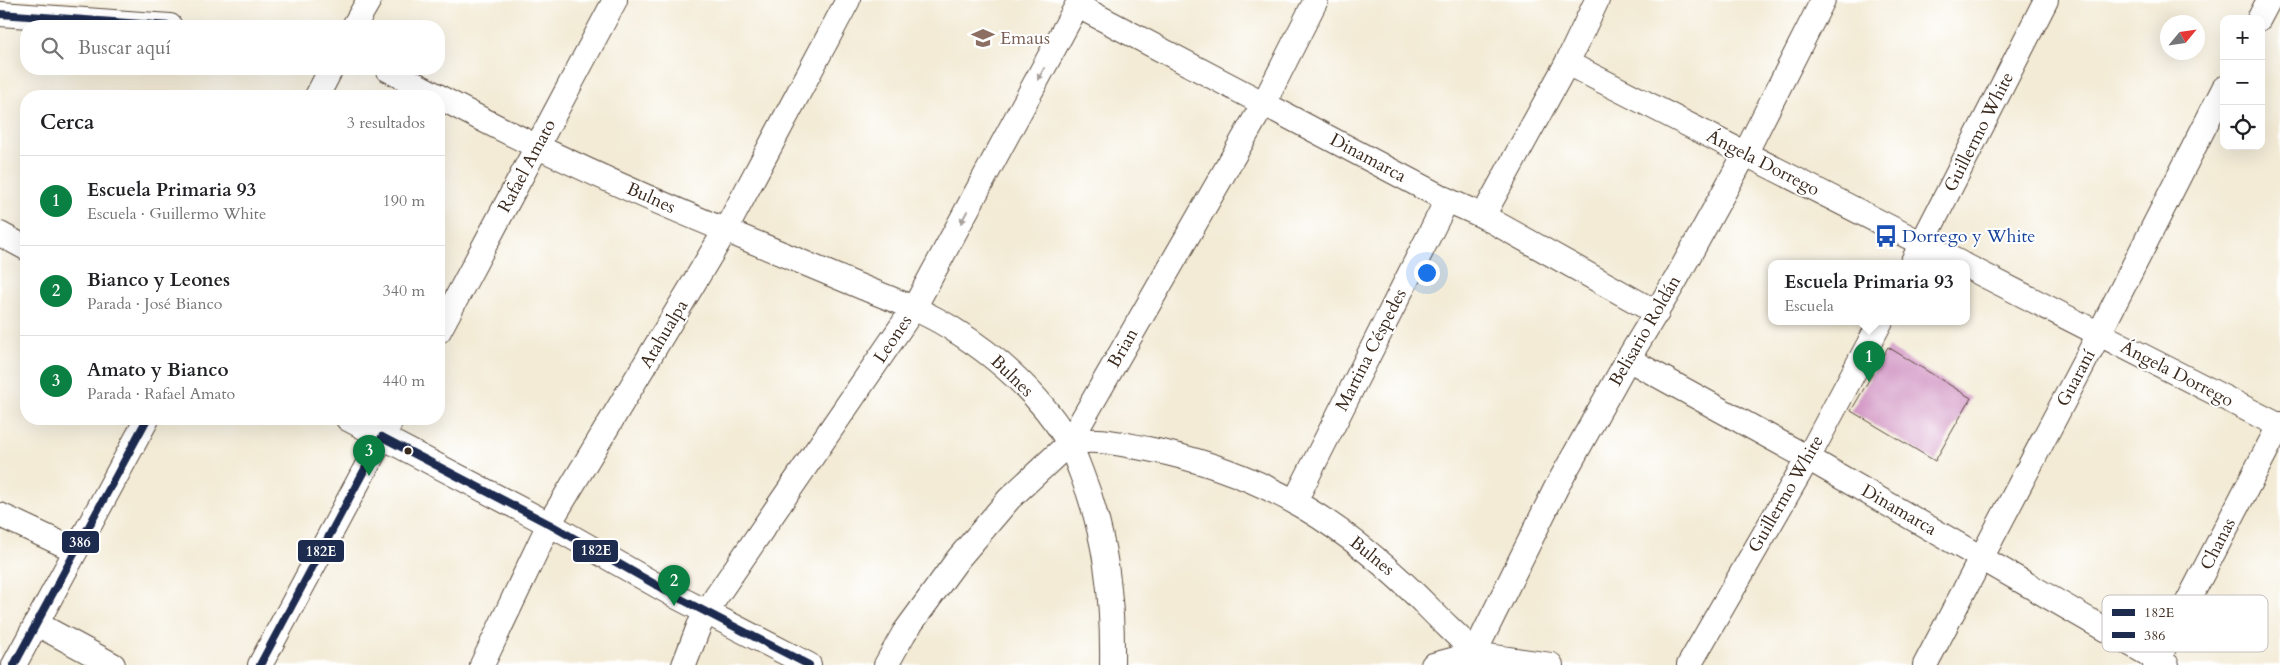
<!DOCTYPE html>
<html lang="es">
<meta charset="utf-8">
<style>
:root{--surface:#fff;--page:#f6f6f6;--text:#202124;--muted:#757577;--line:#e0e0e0;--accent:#0b8043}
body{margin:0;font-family:Cardo,serif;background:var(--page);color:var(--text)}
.controls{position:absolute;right:15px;top:15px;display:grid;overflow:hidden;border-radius:10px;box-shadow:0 5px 20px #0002}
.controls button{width:45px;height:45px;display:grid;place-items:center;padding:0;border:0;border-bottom:1px solid var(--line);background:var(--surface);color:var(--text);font:25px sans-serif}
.compass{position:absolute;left:2160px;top:15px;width:45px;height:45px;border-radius:50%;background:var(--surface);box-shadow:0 5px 20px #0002;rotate:61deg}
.you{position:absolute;left:1426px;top:272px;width:18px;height:18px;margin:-12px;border:4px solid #fff;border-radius:50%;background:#1a73e8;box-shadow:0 0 0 8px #1a73e833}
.badge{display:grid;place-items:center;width:32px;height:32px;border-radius:50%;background:var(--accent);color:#fff;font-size:16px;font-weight:700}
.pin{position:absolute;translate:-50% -41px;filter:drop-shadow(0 1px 2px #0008)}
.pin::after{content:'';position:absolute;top:26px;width:18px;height:15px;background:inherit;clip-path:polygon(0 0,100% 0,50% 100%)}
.popup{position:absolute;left:1768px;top:260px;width:202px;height:65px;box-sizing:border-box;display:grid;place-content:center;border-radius:10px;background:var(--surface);filter:drop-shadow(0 1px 4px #0005);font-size:16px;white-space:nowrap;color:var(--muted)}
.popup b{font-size:19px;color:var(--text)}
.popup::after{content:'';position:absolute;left:50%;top:100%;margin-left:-10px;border:10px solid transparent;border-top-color:var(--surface)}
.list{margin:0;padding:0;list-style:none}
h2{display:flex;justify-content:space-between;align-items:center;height:65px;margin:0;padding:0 20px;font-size:21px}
h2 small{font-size:16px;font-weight:400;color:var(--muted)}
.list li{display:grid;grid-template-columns:32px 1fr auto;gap:15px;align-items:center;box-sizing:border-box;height:90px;padding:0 20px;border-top:1px solid var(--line)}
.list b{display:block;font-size:19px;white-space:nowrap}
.list p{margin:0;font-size:16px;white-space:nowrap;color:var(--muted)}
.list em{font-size:16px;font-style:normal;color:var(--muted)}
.icon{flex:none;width:28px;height:28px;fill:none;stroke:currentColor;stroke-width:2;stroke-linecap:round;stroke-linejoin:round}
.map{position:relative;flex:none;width:2280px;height:665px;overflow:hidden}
.search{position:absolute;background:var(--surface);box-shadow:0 5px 20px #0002;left:20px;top:20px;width:425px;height:55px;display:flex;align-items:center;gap:12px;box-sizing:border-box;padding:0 18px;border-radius:20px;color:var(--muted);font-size:19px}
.panel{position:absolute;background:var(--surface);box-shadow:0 5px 20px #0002;left:20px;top:90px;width:425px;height:335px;border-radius:20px}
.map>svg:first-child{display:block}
.building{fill:#d194c3}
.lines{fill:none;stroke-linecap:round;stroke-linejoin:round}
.minor-casing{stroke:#57473a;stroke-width:26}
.minor{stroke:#fff;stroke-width:24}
.bus-1-casing{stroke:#fff;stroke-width:11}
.bus-2-casing{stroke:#fff;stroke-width:11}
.bus-1{stroke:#1d2b4f;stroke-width:8}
.bus-2{stroke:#1d2b4f;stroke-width:8}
.oneway{fill:#a79f9a}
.bus-dot{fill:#3b2a1e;stroke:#fff;stroke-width:2}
.labels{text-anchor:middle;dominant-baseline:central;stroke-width:4;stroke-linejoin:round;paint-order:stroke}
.education-label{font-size:18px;fill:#785e54;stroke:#fff;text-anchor:start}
.street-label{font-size:18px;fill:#3b2a1e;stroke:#fff}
.transit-label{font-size:18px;fill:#164399;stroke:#fff;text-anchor:start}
.key{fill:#fff;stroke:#c4bfbc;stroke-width:1}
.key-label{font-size:14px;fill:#3b2a1e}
.line-badge{stroke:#fff;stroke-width:2}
.badge-label{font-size:14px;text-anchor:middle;font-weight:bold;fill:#fff}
</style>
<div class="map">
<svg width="2280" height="665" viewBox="0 0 2280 665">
<rect width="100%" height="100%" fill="#fff"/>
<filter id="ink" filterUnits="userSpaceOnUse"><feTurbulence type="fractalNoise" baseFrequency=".02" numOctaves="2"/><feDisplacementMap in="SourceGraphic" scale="10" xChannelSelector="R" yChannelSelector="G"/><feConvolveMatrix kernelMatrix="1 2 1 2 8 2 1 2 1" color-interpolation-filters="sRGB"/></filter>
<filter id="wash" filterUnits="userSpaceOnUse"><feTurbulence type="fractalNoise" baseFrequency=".0096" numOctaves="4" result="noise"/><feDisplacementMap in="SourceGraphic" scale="20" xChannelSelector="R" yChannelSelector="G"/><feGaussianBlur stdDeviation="1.12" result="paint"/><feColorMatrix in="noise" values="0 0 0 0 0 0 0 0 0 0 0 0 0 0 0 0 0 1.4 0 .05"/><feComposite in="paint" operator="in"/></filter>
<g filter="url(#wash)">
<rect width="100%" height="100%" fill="#f3ebd6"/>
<g id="blocks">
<polygon class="building" points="1888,347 1971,398 1935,461 1851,411"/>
</g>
</g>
<g filter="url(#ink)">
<use href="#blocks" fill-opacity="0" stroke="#57473a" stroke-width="1"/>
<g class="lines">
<defs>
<g id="minor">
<polyline points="1078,6 1447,200 1483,216 1657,313"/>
<polyline points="0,14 170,26"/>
<polyline points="2259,19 2269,0"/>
<polyline points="354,26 369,0"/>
<polyline points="1567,63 1960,263"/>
<polyline points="387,69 438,96"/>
<polyline points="317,96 331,69"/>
<path d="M439,97C539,150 643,197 749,240C787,256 826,272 864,288C894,300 924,311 951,328C998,357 1039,394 1068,441C1073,450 1077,462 1081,472C1106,534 1113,598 1112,665"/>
<polyline points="1483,216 1567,63 1597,0"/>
<polyline points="0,234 26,248"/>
<polyline points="1912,263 2046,0"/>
<polyline points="1966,266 2280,426"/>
<polyline points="439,331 615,0"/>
<polyline points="1628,359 1808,458 2167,665"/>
<polyline points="348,419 549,524 679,598 809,665"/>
<path d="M1069,443C1096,437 1121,444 1148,449C1265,472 1349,526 1432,611C1446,626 1462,638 1474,654"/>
<polyline points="1295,501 1447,200"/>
<polyline points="0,515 75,550"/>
<polyline points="37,624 113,665"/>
<polyline points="14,665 147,419"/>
<polyline points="260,665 392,419"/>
<polyline points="482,665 549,524 725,231 848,0"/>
<polyline points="684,665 699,626 716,597 914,308 1080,0"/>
<polyline points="886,665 904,633 958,559 1009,499 1069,443 1264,103 1316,0"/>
<polyline points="1433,665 1474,654 1551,665"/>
<polyline points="1473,665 1474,654 1556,488 1628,359 1675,281 1745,154 1823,0"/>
<polyline points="1689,665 1808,458 1881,321"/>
<polyline points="1925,665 2099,334 2224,88"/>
<polyline points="2155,665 2280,424"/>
</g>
</defs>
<use href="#minor" class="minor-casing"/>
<use href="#minor" class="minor"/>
<defs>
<g id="bus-1">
<polyline points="382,437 549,524 679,598 809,665"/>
<polyline points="260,665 382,437"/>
</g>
<g id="bus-2">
<polyline points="0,14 170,26"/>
<polyline points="14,665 147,419"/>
</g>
</defs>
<use href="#bus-1" class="bus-1-casing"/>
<use href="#bus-2" class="bus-2-casing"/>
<use href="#bus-1" class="bus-1"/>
<use href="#bus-2" class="bus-2"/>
</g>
<defs><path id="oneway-solid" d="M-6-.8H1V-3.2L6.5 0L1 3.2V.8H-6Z" transform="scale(1.25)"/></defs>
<g class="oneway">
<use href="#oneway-solid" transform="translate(1041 74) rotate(118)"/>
<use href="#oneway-solid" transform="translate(964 217) rotate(118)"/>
</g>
</g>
<defs>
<symbol id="school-bare" viewBox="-9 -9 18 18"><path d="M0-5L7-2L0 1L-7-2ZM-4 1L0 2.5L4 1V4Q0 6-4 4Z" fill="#8d6e63" stroke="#fff" stroke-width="2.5" paint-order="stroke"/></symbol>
<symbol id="bus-bare" viewBox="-9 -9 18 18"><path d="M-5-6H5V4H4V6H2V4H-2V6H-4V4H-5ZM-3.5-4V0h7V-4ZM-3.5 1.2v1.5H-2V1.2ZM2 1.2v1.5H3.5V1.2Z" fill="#1a4fb4" stroke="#fff" stroke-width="2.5" paint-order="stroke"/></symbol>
</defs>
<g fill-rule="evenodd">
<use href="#school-bare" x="967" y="22" width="32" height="32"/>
<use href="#bus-bare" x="1870" y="220" width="32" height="32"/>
</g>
<circle class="bus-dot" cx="408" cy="451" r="4.5"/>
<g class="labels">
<g class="education-label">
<text x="1000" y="38">Emaus</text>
</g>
<g class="street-label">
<text transform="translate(1979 132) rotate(-63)">Guillermo White</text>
<text transform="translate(1368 158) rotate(28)">Dinamarca</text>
<text transform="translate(1763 163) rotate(27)">Ángela Dorrego</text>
<text transform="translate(527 166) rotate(-62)">Rafael Amato</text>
<text transform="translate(651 198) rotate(24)">Bulnes</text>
<text transform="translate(1645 331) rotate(-60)">Belisario Roldán</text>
<text transform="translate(664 334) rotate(-59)">Atahualpa</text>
<text transform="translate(893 339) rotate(-56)">Leones</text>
<text transform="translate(1123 348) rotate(-60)">Brian</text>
<text transform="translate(1371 350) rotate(-63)">Martina Céspedes</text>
<text transform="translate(2177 374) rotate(27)">Ángela Dorrego</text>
<text transform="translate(1012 376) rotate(44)">Bulnes</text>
<text transform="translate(2076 378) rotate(-62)">Guaraní</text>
<text transform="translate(1786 494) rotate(-60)">Guillermo White</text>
<text transform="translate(1899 510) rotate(30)">Dinamarca</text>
<text transform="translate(2218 544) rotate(-63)">Chanas</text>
<text transform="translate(1372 556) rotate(39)">Bulnes</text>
</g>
<g class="transit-label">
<text x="1902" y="236">Dorrego y White</text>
</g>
</g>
<rect x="2102" y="595" width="166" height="57" rx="8" class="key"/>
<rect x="2112" y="609" width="23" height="7" fill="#1d2b4f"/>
<rect x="2112" y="632" width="23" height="6" fill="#1d2b4f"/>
<g class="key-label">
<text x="2144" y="617">182E</text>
<text x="2144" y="640">386</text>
</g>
<g class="line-badge">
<rect x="61" y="530" width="39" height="24" rx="5" fill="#1d2b4f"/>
<rect x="572" y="539" width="47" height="24" rx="5" fill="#1d2b4f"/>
<rect x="297" y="539" width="48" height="24" rx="5" fill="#1d2b4f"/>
</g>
<g class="badge-label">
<text x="80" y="547">386</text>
<text x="596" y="555">182E</text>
<text x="321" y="556">182E</text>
</g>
</svg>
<div class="controls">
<button>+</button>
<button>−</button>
<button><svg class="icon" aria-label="locate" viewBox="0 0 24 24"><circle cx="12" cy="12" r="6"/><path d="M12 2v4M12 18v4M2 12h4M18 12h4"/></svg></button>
</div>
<svg class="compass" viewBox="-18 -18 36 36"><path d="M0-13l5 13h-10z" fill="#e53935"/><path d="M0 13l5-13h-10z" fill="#757577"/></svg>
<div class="you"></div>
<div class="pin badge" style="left:1869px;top:382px">1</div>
<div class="popup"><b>Escuela Primaria 93</b>Escuela</div>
<div class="pin badge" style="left:674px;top:606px">2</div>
<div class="pin badge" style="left:369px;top:476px">3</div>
<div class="search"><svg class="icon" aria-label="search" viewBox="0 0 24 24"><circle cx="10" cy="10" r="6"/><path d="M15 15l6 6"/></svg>Buscar aquí</div>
<section class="panel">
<h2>Cerca<small>3 resultados</small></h2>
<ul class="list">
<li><span class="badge">1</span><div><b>Escuela Primaria 93</b><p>Escuela · Guillermo White</p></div><em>190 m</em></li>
<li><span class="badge">2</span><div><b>Bianco y Leones</b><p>Parada · José Bianco</p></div><em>340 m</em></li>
<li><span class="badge">3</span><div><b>Amato y Bianco</b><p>Parada · Rafael Amato</p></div><em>440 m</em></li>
</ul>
</section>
</div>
